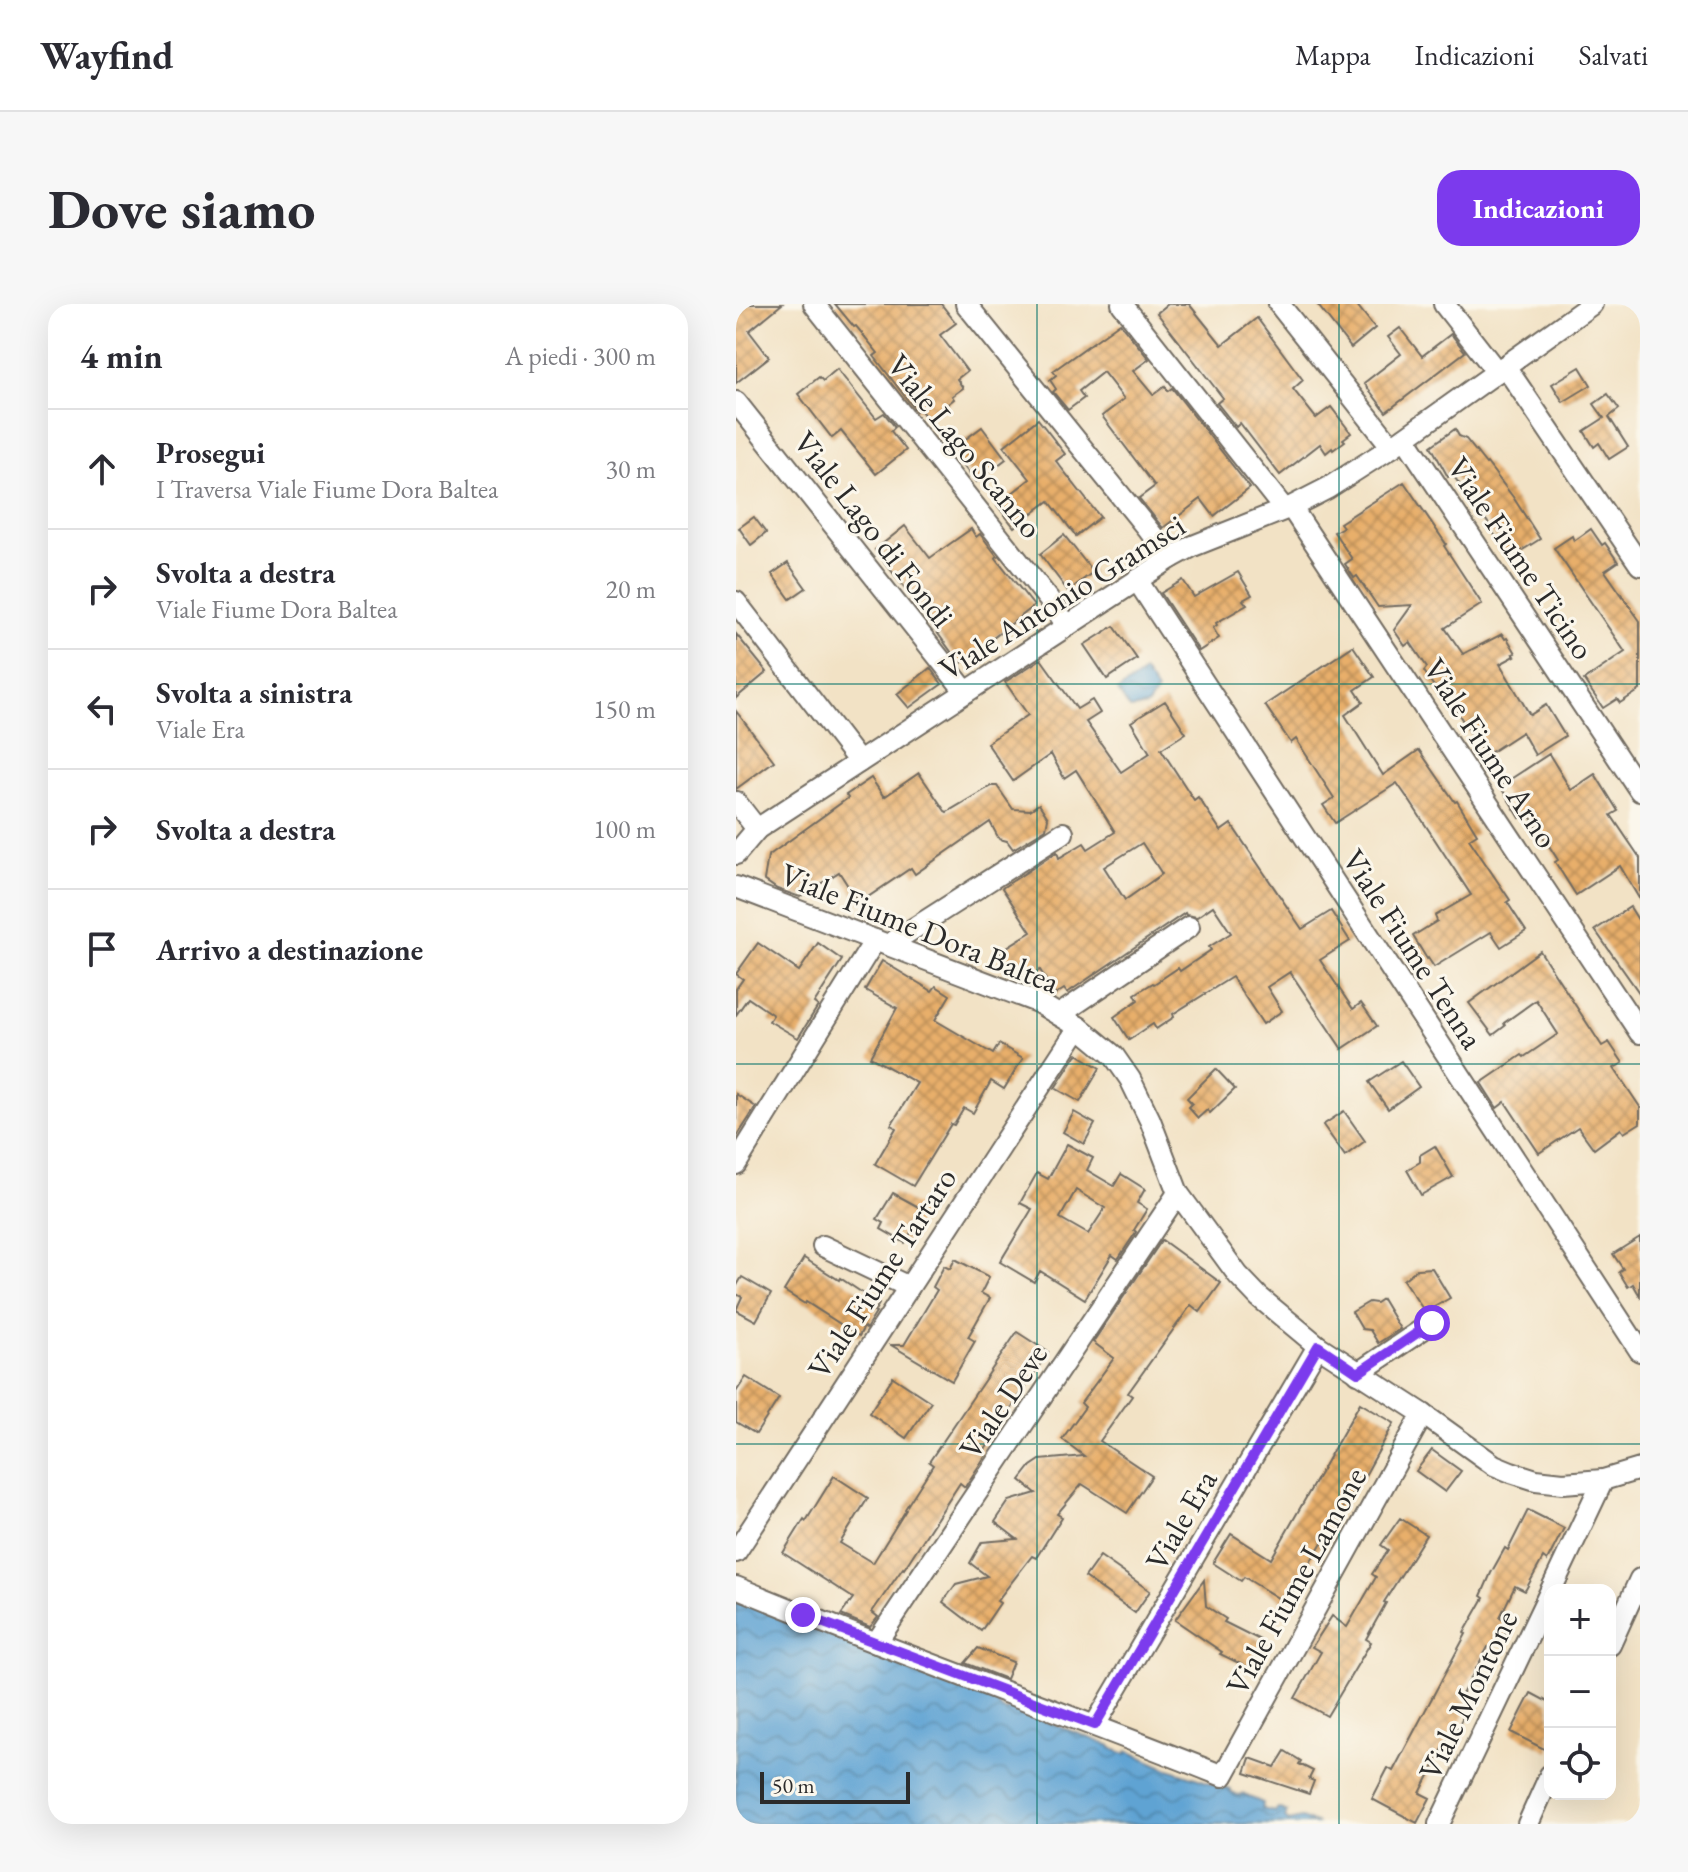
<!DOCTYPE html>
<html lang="it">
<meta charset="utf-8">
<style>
:root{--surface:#fff;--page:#f7f7f7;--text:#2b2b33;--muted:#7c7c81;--line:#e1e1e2;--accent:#7c3aed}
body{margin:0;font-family:"EB Garamond",serif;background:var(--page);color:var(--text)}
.controls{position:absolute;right:24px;bottom:24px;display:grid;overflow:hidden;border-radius:16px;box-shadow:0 8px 32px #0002}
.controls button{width:72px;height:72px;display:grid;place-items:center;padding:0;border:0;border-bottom:2px solid var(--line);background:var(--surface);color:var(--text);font:40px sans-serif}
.scale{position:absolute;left:24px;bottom:20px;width:150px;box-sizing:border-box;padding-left:8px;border:4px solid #2b2b2b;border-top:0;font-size:22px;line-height:28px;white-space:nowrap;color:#2b2b2b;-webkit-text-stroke:6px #fbf7ec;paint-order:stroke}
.stop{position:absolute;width:24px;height:24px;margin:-18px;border:6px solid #7c3aed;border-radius:50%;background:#fff}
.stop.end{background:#7c3aed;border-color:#fff;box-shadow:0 2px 8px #0008}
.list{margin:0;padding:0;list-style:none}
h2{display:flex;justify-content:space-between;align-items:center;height:104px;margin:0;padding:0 32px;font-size:34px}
h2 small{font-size:26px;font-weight:400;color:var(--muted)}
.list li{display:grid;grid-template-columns:52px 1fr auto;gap:24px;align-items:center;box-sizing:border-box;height:120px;padding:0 32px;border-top:2px solid var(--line)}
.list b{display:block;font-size:30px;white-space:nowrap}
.list p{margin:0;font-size:26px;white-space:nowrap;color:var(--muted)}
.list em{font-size:26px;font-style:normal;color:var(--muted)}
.icon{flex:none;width:44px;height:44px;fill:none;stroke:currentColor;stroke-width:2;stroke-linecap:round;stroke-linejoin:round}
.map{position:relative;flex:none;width:904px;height:1520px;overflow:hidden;border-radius:24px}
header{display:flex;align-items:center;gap:48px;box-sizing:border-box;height:112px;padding:0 40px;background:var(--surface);border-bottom:2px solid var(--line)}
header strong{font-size:38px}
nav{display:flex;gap:44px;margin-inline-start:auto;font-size:28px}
.intro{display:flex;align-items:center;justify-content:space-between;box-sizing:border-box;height:192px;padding:0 48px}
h1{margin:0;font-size:56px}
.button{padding:20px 36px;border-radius:24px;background:var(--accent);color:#fff;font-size:28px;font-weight:700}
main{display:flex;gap:48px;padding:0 48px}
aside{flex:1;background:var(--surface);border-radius:24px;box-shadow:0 8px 32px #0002}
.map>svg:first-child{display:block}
.water{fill:url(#water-waves);stroke:#44677f;stroke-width:2}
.building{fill:url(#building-cross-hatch);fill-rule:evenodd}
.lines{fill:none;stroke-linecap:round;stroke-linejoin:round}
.minor-casing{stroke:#716b61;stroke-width:24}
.minor{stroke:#fff;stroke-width:20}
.route{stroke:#7c3aed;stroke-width:10}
.grid{fill:none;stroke:#0f766e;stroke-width:2;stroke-opacity:0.55}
.labels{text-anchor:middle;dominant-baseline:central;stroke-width:6;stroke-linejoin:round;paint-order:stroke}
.street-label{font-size:32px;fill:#2b2b2b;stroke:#fbf7ec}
</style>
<header>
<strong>Wayfind</strong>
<nav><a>Mappa</a><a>Indicazioni</a><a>Salvati</a></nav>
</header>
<div class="intro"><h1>Dove siamo</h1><a class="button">Indicazioni</a></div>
<main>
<aside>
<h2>4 min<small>A piedi · 300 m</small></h2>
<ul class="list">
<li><svg class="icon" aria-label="ahead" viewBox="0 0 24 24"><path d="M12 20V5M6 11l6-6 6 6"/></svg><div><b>Prosegui</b><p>I Traversa Viale Fiume Dora Baltea</p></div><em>30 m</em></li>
<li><svg class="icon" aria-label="right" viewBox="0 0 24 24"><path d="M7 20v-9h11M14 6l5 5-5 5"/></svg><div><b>Svolta a destra</b><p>Viale Fiume Dora Baltea</p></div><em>20 m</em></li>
<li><svg class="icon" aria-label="left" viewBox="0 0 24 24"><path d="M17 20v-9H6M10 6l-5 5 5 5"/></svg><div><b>Svolta a sinistra</b><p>Viale Era</p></div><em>150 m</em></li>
<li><svg class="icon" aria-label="right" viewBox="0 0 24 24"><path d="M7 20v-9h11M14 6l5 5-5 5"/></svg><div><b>Svolta a destra</b></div><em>100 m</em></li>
<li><svg class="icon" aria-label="arrive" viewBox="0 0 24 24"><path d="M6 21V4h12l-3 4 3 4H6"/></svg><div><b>Arrivo a destinazione</b></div></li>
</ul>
</aside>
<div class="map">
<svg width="904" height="1520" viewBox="0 0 904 1520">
<defs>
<pattern id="water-waves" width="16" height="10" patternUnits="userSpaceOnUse" patternTransform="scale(2)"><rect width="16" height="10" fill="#5ea3d3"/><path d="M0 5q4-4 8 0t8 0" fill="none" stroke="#4e85ab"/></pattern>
<pattern id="building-cross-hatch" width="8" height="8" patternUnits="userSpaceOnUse" patternTransform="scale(2)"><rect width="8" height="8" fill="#e8af6b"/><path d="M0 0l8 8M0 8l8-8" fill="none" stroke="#bc8f58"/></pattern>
</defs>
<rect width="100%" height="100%" fill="#fbf7ec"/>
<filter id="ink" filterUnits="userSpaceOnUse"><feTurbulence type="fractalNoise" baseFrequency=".0125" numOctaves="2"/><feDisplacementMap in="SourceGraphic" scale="16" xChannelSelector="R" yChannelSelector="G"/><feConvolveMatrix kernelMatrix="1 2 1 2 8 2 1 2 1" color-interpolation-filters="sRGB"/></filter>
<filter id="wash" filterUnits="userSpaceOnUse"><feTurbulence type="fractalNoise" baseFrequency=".006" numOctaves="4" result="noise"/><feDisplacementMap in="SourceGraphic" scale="32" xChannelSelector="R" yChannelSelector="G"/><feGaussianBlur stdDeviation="1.8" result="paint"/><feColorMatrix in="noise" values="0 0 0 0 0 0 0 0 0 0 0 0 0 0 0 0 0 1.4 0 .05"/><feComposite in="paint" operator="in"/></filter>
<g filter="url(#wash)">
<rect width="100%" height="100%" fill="#f2e2c5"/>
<g class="water">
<polygon points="408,368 421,387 411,402 394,405 382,387"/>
<path d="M0,1292C87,1328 173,1365 261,1399L262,1402L270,1407L274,1404L375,1442V1444L390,1450L392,1447L430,1464L495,1486V1489L504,1492L506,1490L527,1499L526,1505L539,1508L542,1504L551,1508L549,1514L553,1517L565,1514L582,1520H0Z"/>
</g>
<g id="blocks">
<g class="building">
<polygon points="0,0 46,0 13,27 33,53 0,79"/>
<polygon points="99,0 205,0 220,19 204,31 231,67 221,75 227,84 216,92 218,95 192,116 183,104 180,107 138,52 142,49 120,22 118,23"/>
<polygon points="432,0 453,0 486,41 521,14 567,76 557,85 580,114 595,103 615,129 607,135 609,137 597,146 596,144 590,149 584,140 544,171 504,119 500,123 481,99 487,94 421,9"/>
<polygon points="581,0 620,0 639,24 615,44"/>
<polygon points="384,19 413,55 397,67 417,91 429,82 432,87 436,84 514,184 478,212 465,195 427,224 403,194 419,182 366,112 388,95 367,68 343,87 348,94 332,106 317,88 320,85 314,76 320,71 317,67"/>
<polygon points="664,24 686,52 715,30 729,48 650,108 628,79 665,50 652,33"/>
<polygon points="844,63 855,81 827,98 816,80"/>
<polygon points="101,65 140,114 148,109 159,123 155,127 170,146 140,170 105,127 96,134 62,90 83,73 87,77"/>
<polygon points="872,90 883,105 873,113 892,143 873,155 863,139 858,143 848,127 868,114 858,100"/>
<polygon points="302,115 329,150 320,157 364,213 340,232 313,197 278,223 261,201 294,175 268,142"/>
<polygon points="246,123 270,155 240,178 215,146"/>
<polygon points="719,125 723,132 730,135 750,160 751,159 777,193 804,235 774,254 754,224 755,223 716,170 712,173 695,142"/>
<polygon points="668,178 710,240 708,242 746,300 709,324 727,350 766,330 769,335 771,334 780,349 777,350 779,352 764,360 794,411 810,401 829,432 799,451 786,428 749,452 713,395 706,395 688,367 691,363 674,338 669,342 658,326 676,301 642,303 621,272 618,274 609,260 616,255 598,228 607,223 604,219"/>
<polygon points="18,213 30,229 15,241 3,224"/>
<polygon points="169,222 194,254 235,225 240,233 244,230 261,252 260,254 298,302 224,360 190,313 191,312 139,246"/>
<polygon points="855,225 866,241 869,239 882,258 869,267 904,317 904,386 884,399 881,395 867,404 848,376 889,348 818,244 836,232 838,237"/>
<polygon points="328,231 357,268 332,287 304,250"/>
<polygon points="52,259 70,284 54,295 36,270"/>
<polygon points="502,268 516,291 507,296 511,301 480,319 481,321 477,324 483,334 463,347 425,289 447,276 458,293"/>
<polygon points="378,322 401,355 371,375 348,341"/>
<polygon points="0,330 31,368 0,394"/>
<polygon points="617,342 638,373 619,386 627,398 609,411 647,471 683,446 719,498 721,497 741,530 733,535 774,596 771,598 790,627 765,643 755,628 698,663 692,654 691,655 677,632 701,617 699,612 735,591 675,499 661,479 599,519 587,501 598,494 560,435 555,439 529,401"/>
<path d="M305,355L341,405L356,396L364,409L350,418L385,468L414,449L395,418L429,397L450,429L425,445L458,496L462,493L485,527L495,520L566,625L595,607L614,637L584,656L617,705L625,699L641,722L606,745L554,668L531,683L546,707L527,720L496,673L437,710L438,713L420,725L417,720L393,736L378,713L402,696L399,690L417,679L418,680L442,664L444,667L475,646L473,643L495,629L477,602L461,613L450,611L449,609L331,689L328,685L319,691L304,666L289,676L284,667L278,671L263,648L295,628L266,584L321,548L323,554L348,539L352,545L379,528L340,466L328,474L315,450L277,477L251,439L292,411L269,378ZM406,539L426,570L389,596L368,563Z"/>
<polygon points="194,364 206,380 173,404 161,390"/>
<polygon points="0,407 38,457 0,485"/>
<polygon points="813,450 835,486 859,470 882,507 875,511 904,554 904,596 884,562 840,591 819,558 822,556 792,509 784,514 764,482"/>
<polygon points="183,469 209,507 211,508 255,482 261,482 277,505 294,506 303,500 312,514 310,525 277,545 271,537 263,535 254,518 179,570 175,564 123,599 103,568 64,593 41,585 28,576 32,552 112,494 110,491 135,474 148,493"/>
<polygon points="894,603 904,619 904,690 859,626"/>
<polygon points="22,639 63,667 82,639 106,656 78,699 82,702 62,734 33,717 37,711 12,694 0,711 0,685 7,675 0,670"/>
<polygon points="804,647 866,742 873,738 887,759 878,764 904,803 904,819 888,829 885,825 858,845 842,823 803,849 769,798 761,804 745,779 786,751 788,753 822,730 800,696 768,719 769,722 757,731 733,699"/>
<polygon points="146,657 196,687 200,682 214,691 199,716 257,750 263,740 287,754 268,785 255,777 237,809 228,804 218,821 215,820 177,882 139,860 160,824 155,821 181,779 134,753 161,704 129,686"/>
<polygon points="341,750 364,764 344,798 319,784"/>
<polygon points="665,757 683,783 652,805 633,778"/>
<polygon points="480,765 499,785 474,809 471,806 462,814 452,803 456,799 451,794"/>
<polygon points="0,790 20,803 0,834"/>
<polygon points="608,807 629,837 609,852 587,821"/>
<polygon points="338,808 359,820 348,840 327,828"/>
<path d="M331,840L357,854L351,866L378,882L385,870L409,885L401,899L411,905L398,926L400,928L382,955L376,951L349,995L304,967L298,978L264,958L296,905L284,899L301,869L312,875ZM340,886L369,904L352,930L324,914Z"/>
<polygon points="699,842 717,873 685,891 671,866 684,858 684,851"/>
<polygon points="157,889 188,906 169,939 145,925 148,919 141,915"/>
<polygon points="904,933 904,992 897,980 892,983 883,968 887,965 877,950"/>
<polygon points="426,936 485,979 464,1008 455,1001 392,1089 396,1092 364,1137 416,1172 391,1209 346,1180 321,1210 326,1213 300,1254 296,1252 261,1297 264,1299 245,1327 207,1298 220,1280 251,1272 234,1259 246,1238 281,1235 259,1218 273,1197 300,1189 284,1176 295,1162 304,1156 348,1152 326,1135 349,1103 345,1099 378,1054 357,1038"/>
<polygon points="68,954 103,976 104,974 143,1000 138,1008 140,1009 130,1025 128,1023 123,1032 70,998 69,1000 48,987"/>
<polygon points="219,955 253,973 245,989 254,994 232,1033 239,1037 216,1077 155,1041 168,1041 201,986 197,983 208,962 214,965"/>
<polygon points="696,964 714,994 689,1008 667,976 681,965"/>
<polygon points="6,973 35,990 20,1017 0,1006 6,993 0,990 0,983"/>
<polygon points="646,995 664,1025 642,1039 634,1026 626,1025 616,1008 633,998 640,999"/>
<polygon points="281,1028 312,1048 247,1149 250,1151 229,1183 224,1179 168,1265 167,1264 136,1308 142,1313 134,1323 105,1311 117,1294 47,1249 68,1215 70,1217 98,1172 132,1194 104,1239 137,1259 170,1206 169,1205 197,1161 193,1158"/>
<polygon points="10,1073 43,1094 20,1130 0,1118 0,1088"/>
<polygon points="157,1073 195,1098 170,1134 133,1109"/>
<polygon points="624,1099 658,1119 626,1177 623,1176 550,1299 508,1273 505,1277 477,1259 495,1230 535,1255"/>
<polygon points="696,1146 725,1167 709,1188 680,1167"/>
<polygon points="792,1206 828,1224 811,1257 807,1254 789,1287 779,1282 764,1313 775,1319 765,1337 761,1335 756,1345 752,1343 724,1394 734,1400 720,1426 717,1425 684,1489 694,1494 681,1519 636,1495 652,1464 657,1467 730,1330 728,1329 748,1294 745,1292 755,1269 769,1244 772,1246"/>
<polygon points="664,1214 690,1231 648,1298 650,1299 630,1335 635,1338 591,1412 559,1394 585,1348 576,1343 596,1312 611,1323 640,1273 636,1270 652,1246 645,1241"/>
<polygon points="364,1252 414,1287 399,1309 349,1273"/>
<polygon points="468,1276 470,1302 490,1315 488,1318 528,1338 515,1365 484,1350 486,1348 439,1316"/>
<polygon points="242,1344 277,1358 270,1375 229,1359"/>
<polygon points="795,1389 814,1399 814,1448 775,1428"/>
<polygon points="549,1447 565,1457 563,1460 577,1467 573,1475 578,1477 573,1490 509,1469 514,1454 539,1463"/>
</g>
</g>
</g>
<g filter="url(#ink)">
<use href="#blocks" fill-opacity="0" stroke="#716b61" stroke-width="2"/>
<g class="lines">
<defs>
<g id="minor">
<polyline points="78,0 318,302 331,322"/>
<polyline points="230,0 435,254"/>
<polyline points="386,0 548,205"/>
<polyline points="543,0 656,143"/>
<polyline points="708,0 761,68"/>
<polyline points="769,62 904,261"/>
<polyline points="0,98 230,388"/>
<polyline points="669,134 904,487"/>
<polyline points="555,203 904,729"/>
<polyline points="401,276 904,1047"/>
<polyline points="0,298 123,458"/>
<polyline points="0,498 21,525"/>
<polyline points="0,550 21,525 435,254 457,242 555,203 592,184 656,143 856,0"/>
<polyline points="0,583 301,698 343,723 378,752 394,775 414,816 442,889 502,971 523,993 582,1042 687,1110 758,1161 775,1168 800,1176 827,1179 867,1176 904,1165"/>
<polyline points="152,641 327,529"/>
<polyline points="323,711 453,623"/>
<polyline points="0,860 139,636"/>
<polyline points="87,942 173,983"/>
<polyline points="622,1069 696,1019"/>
<polyline points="0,1248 343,723"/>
<path d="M0,1283C161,1350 325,1407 487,1472L687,1110"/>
<polyline points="815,1286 867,1176"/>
<polyline points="140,1339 442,889"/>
<polyline points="874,1341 904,1275"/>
<polyline points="359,1421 582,1042"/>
<polyline points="703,1520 814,1288"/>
<polyline points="792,1520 814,1471"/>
</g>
</defs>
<use href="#minor" class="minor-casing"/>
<use href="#minor" class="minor"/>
</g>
</g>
<g class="lines" filter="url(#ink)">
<polyline class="route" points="67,1311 359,1421 582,1042 622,1069 696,1019"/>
</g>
<path class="grid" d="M301,0V1520M603,0V1520M0,380H904M0,760H904M0,1140H904"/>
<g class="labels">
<g class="street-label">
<text transform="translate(229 142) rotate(51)">Viale Lago Scanno</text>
<text transform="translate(138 225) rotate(52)">Viale Lago di Fondi</text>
<text transform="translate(785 254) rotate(56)">Viale Fiume Ticino</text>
<text transform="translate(326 293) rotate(-32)">Viale Antonio Gramsci</text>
<text transform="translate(755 449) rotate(57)">Viale Fiume Arno</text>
<text transform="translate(184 624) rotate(22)">Viale Fiume Dora Baltea</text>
<text transform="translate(677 645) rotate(57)">Viale Fiume Tenna</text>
<text transform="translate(146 969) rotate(-57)">Viale Fiume Tartaro</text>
<text transform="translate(267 1097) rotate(-56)">Viale Deve</text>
<text transform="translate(445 1216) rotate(-60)">Viale Era</text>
<text transform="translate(560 1277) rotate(-61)">Viale Fiume Lamone</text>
<text transform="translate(732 1391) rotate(-64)">Viale Montone</text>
</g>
</g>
</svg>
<div class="controls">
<button>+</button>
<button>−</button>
<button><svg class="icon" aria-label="locate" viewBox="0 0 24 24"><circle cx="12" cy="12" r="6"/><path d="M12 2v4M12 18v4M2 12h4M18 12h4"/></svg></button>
</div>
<div class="scale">50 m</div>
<div class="stop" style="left:696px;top:1019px"></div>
<div class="stop end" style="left:67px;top:1311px"></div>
</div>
</main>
